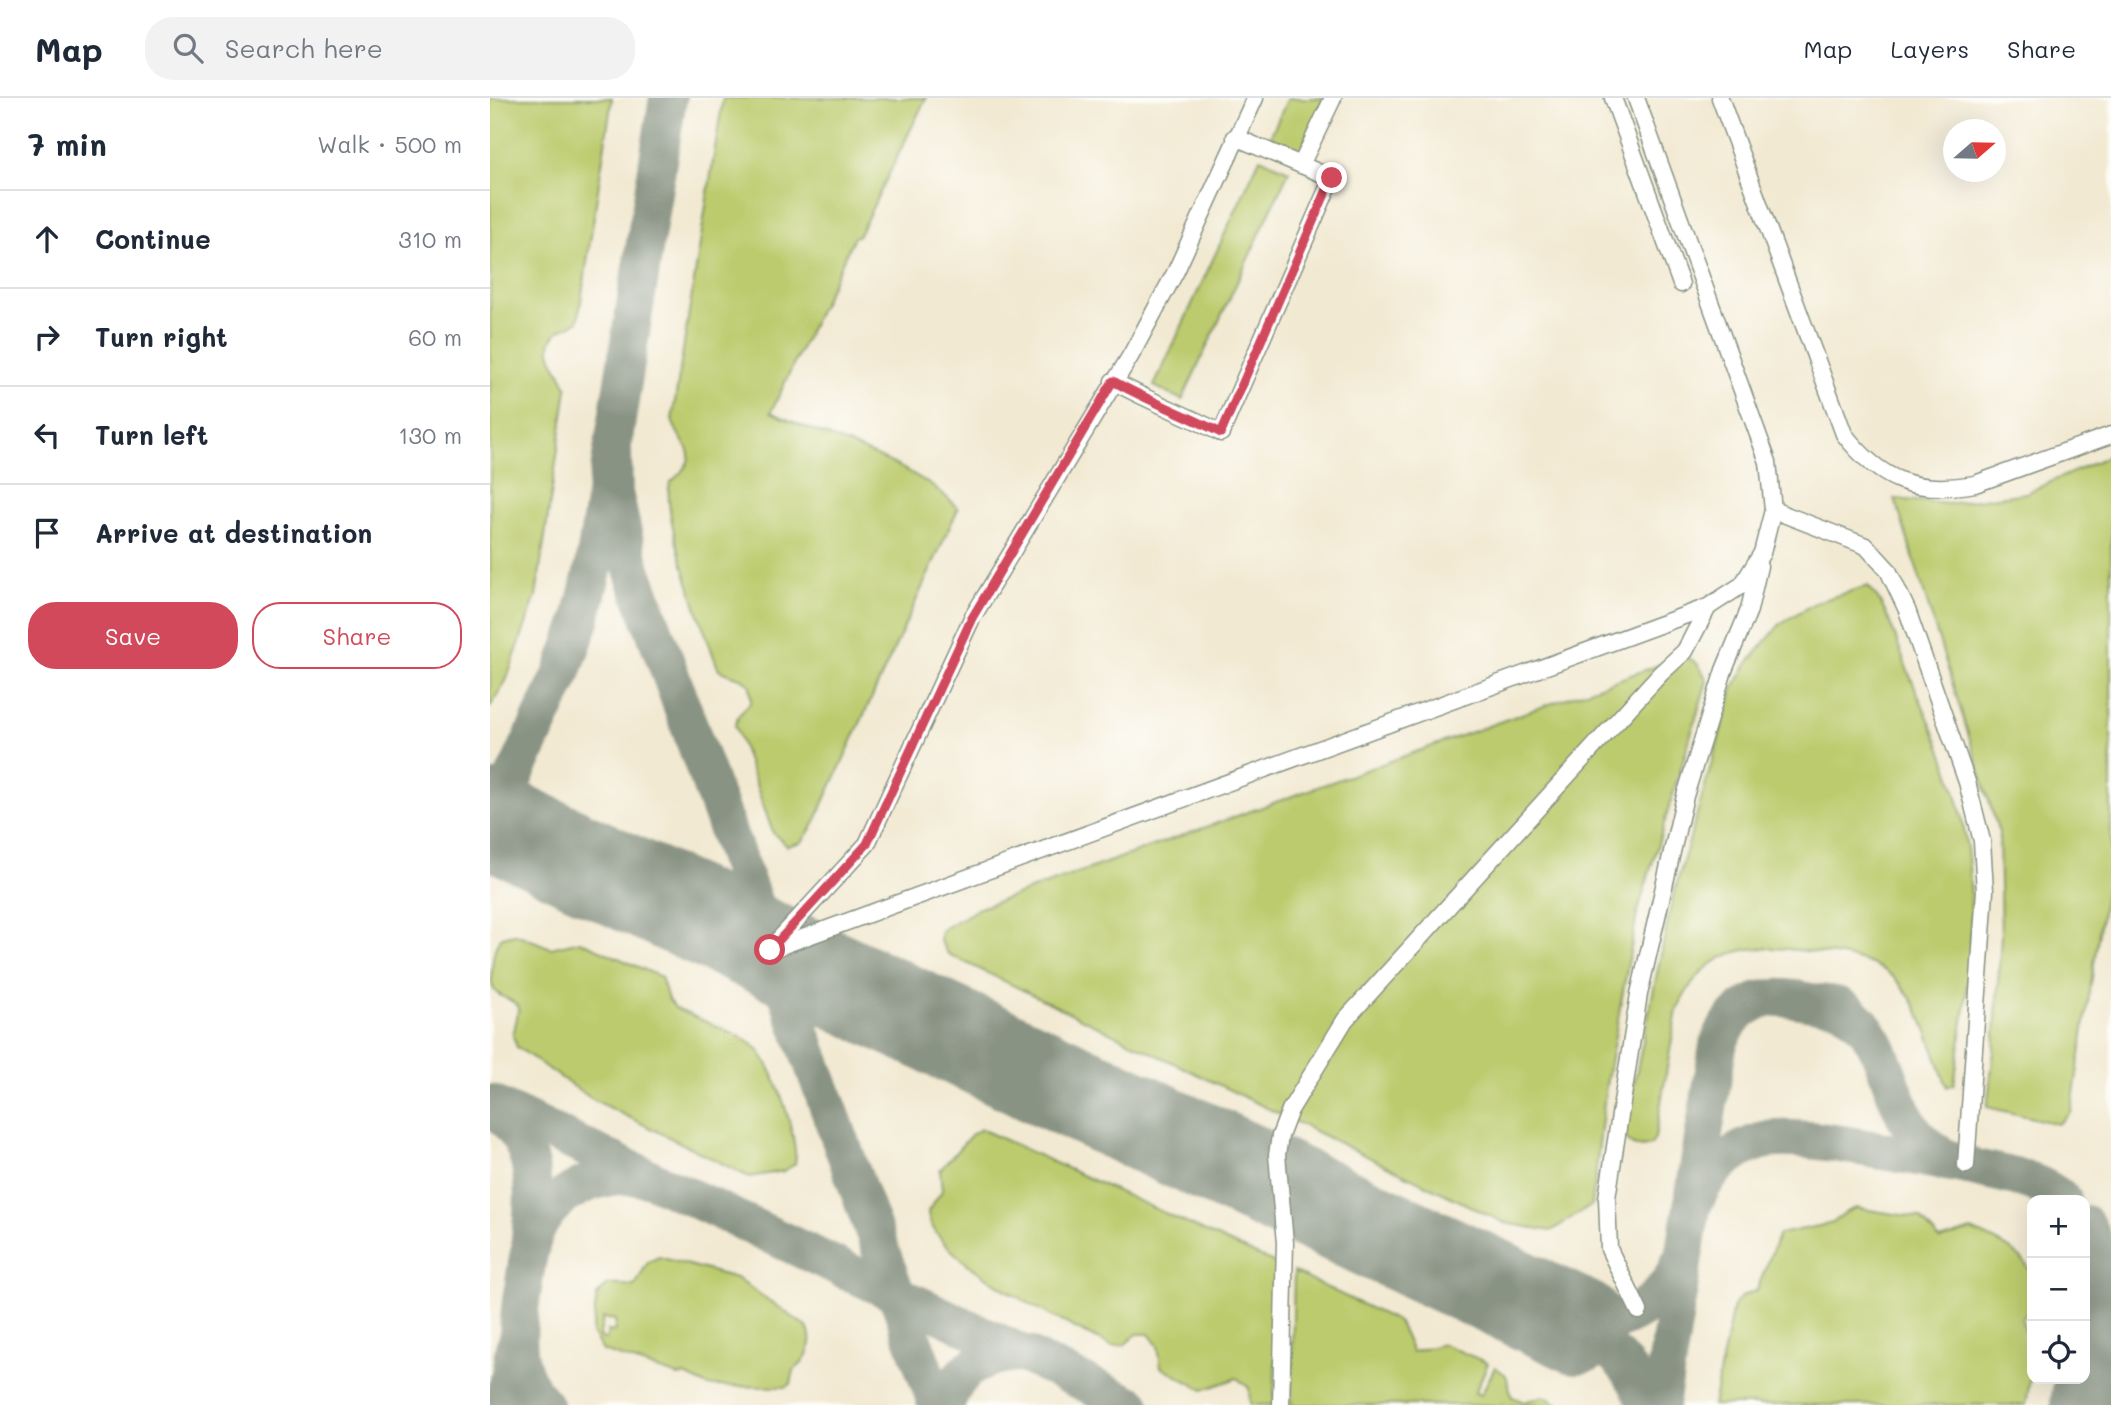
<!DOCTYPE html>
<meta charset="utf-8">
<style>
:root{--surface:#fff;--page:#f2f2f3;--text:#1f2937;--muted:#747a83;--line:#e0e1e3;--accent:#d1495b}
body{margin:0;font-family:Mali,sans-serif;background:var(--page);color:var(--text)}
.controls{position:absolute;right:21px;bottom:21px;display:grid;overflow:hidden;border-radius:14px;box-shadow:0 7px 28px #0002}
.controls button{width:63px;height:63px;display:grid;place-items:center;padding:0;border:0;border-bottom:2px solid var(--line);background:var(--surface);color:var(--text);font:35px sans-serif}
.compass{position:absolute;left:1453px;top:21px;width:63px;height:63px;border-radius:50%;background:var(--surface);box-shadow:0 7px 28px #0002;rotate:70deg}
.stop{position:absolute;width:21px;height:21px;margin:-16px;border:5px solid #d1495b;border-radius:50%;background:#fff}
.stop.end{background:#d1495b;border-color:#fff;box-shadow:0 2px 7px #0008}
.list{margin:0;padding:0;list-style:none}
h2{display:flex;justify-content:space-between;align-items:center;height:91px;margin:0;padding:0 28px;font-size:30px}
h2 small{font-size:23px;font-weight:400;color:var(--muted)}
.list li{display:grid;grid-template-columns:46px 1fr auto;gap:21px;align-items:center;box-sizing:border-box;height:98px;padding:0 28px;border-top:2px solid var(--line)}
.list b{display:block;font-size:26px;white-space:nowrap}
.list em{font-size:23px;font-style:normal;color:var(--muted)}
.actions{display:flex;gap:14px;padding:21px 28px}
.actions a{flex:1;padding:16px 0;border:2px solid var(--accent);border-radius:28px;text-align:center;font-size:24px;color:var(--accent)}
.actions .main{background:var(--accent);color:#fff}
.icon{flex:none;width:38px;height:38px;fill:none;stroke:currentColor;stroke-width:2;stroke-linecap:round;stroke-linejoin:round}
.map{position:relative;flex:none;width:1621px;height:1307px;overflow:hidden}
header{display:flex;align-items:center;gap:42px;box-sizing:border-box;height:98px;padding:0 35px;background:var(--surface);border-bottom:2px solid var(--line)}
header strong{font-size:33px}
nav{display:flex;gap:38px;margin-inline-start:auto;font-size:24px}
.search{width:490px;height:63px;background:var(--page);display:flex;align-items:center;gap:18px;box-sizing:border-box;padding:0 24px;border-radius:28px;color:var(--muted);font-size:26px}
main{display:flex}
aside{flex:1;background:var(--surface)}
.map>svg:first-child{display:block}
.green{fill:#bccb6d;stroke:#6e8450;stroke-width:2;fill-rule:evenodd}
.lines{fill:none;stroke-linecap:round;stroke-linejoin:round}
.taxiway{stroke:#889383;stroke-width:38}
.runway{stroke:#889383;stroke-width:96}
.minor-casing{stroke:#889383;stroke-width:19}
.minor{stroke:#fff;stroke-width:16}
.route{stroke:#d1495b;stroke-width:9}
</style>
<header>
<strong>Map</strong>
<div class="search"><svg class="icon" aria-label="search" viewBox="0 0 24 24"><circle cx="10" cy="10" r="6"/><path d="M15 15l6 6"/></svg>Search here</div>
<nav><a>Map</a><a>Layers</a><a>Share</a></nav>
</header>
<main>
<aside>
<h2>7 min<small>Walk · 500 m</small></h2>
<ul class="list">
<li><svg class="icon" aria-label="ahead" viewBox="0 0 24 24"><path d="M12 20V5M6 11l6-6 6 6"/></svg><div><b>Continue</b></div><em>310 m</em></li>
<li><svg class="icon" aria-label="right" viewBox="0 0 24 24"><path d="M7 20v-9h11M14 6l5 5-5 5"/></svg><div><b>Turn right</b></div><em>60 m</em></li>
<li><svg class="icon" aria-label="left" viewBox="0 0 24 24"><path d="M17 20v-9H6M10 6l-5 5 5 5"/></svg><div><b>Turn left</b></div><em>130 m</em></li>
<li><svg class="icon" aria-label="arrive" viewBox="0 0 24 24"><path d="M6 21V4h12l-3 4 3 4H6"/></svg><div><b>Arrive at destination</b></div></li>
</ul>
<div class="actions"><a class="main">Save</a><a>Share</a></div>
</aside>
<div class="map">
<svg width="1621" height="1307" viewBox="0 0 1621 1307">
<rect width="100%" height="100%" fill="#fdfcf7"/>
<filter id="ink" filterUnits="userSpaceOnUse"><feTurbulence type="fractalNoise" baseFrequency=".0143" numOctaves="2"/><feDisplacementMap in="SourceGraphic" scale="14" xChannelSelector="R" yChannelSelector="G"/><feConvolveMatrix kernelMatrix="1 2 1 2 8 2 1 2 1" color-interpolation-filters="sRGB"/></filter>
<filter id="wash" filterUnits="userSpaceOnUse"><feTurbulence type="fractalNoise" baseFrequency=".00686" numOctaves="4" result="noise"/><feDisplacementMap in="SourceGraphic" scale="28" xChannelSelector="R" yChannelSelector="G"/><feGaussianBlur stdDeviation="1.57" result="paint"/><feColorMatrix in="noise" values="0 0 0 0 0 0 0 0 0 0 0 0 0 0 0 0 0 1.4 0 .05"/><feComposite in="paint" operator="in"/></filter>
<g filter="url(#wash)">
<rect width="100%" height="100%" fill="#f2e9d2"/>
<g class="green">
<path d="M0,0H122L88,223C82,228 73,230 68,234C46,252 75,275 77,291L46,498L16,583L0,609Z"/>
<path d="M233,0H436L369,137L364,139L281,314C333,340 432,366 468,411L324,726L312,744L297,748L283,735L245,627L249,617L261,604L260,588C253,576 238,580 228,570C215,535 170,415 180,385C216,353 192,353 182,322Z"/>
<polygon points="798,0 834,0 810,54 780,39"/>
<polygon points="770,60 799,73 692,302 664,288"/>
<polygon points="1621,357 1621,796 1615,795 1581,1015 1568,1026 1497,1009 1504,953 1511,838 1509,735 1405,401 1458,406 1536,395"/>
<path d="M1378,488C1399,510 1408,550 1420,578C1436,616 1454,653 1465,692C1493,789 1479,888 1464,986L1457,989C1444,955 1434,913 1410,886C1392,864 1364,860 1337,856C1271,846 1219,840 1187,912L1165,1040L1161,1047C1148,1051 1137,1048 1134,1034L1183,799L1243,591L1257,566L1291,525L1327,504Z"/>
<path d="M1191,559C1207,561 1211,569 1217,583L1147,816L1116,987L1102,1107L1061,1133L1015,1125L458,856L450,843L451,833C461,824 476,820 487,811Z"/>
<path d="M26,836L61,850L90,843L171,879L178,901L185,910C209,922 240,931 263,947C283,961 309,1042 305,1066L294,1073L259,1079L102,1001L27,949L23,938L29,910C23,899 8,901 3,890C0,880 2,849 10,841C15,837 21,837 26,836Z"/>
<path d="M491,1031L788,1167L784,1307H760L759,1290L747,1280L713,1292L671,1269L668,1248L659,1236H647L634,1247L622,1248C581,1228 439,1162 438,1113L452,1093L450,1072L481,1037Z"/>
<path d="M1366,1110L1430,1120L1450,1142L1481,1132C1501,1140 1538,1155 1542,1180C1544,1189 1542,1199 1542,1208L1532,1221L1534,1232L1542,1240V1268L1536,1307H1223L1243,1208L1251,1199L1267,1192L1289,1136L1343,1125L1356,1114Z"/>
<path d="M169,1159L246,1180L317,1229C325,1244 317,1264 304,1272L301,1286L296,1289L218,1288L195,1277L188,1278L113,1253L102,1235L107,1197L118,1187C155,1184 137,1200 158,1164ZM113,1220L126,1222L124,1234L118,1233L116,1241L109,1240Z"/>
<polygon points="804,1174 905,1222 909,1225 922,1254 953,1246 998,1265 985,1295 991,1297 1005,1269 1016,1277 1022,1299 1034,1304 1054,1298 1069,1307 801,1307"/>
</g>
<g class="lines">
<g class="taxiway">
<polyline points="123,354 124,395 140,466 447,1307"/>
<polyline points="0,731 71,578 90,525 104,467 178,0"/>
<polyline points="0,1005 642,1307"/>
<path d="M5,1011C48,1046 45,1091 40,1141"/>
<path d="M1206,1101C1218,1072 1243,1051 1273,1043C1307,1033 1421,1059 1461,1065"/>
<path d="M1595,1126C1619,1166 1619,1204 1617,1250"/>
<path d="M1088,1228C1133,1229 1171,1207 1189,1166"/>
<path d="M1088,1228C1117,1248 1146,1270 1156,1307"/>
<polyline points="15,1307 24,1250"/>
<path d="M54,1307C23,1273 26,1239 32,1196C36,1176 37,1153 46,1133C63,1094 112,1071 153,1080"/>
<path d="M456,1307C467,1268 500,1253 538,1257"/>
<path d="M1170,1307L1228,948C1236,923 1257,901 1285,900C1297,899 1310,902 1322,904C1331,906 1345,905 1353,910C1403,939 1395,1011 1437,1047C1476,1081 1533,1067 1573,1102"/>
</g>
<g class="runway">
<polyline points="0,721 1088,1228"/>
<polyline points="1608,1307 1621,1223"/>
</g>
</g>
</g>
<g filter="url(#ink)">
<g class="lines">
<defs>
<g id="minor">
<polyline points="1123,0 1191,186"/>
<path d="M1230,0L1354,336C1391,384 1426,396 1485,386L1621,337"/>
<polyline points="811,67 843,0"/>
<path d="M623,283C658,303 695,316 731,335L842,80L745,39"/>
<polyline points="1283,412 1376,448 1398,472 1417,512 1477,684 1492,743 1495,793 1476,1067"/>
<polyline points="281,850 377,746 482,520 641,257 686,173 765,0"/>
<polyline points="280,852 1218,509 1252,487 1272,455 1283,412 1278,364 1146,0"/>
<polyline points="1149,1213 1119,1151 1117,1100 1149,896 1195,698 1234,572 1259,512 1269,468"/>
<polyline points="791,1307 795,1145 787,1057 790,1038 800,1012 855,922 1170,576 1195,553 1218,509"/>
</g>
</defs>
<use href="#minor" class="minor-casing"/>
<use href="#minor" class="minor"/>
</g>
</g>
<g class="lines" filter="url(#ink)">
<path class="route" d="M280,852L377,746L482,520L623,283C658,303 695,316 731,335L842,80"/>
</g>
</svg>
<div class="controls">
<button>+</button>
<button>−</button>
<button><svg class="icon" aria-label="locate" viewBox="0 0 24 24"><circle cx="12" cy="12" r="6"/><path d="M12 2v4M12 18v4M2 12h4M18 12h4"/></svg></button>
</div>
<svg class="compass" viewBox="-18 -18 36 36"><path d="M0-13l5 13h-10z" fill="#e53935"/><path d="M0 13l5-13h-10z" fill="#747a83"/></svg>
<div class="stop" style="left:280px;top:852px"></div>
<div class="stop end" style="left:842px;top:80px"></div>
</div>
</main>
